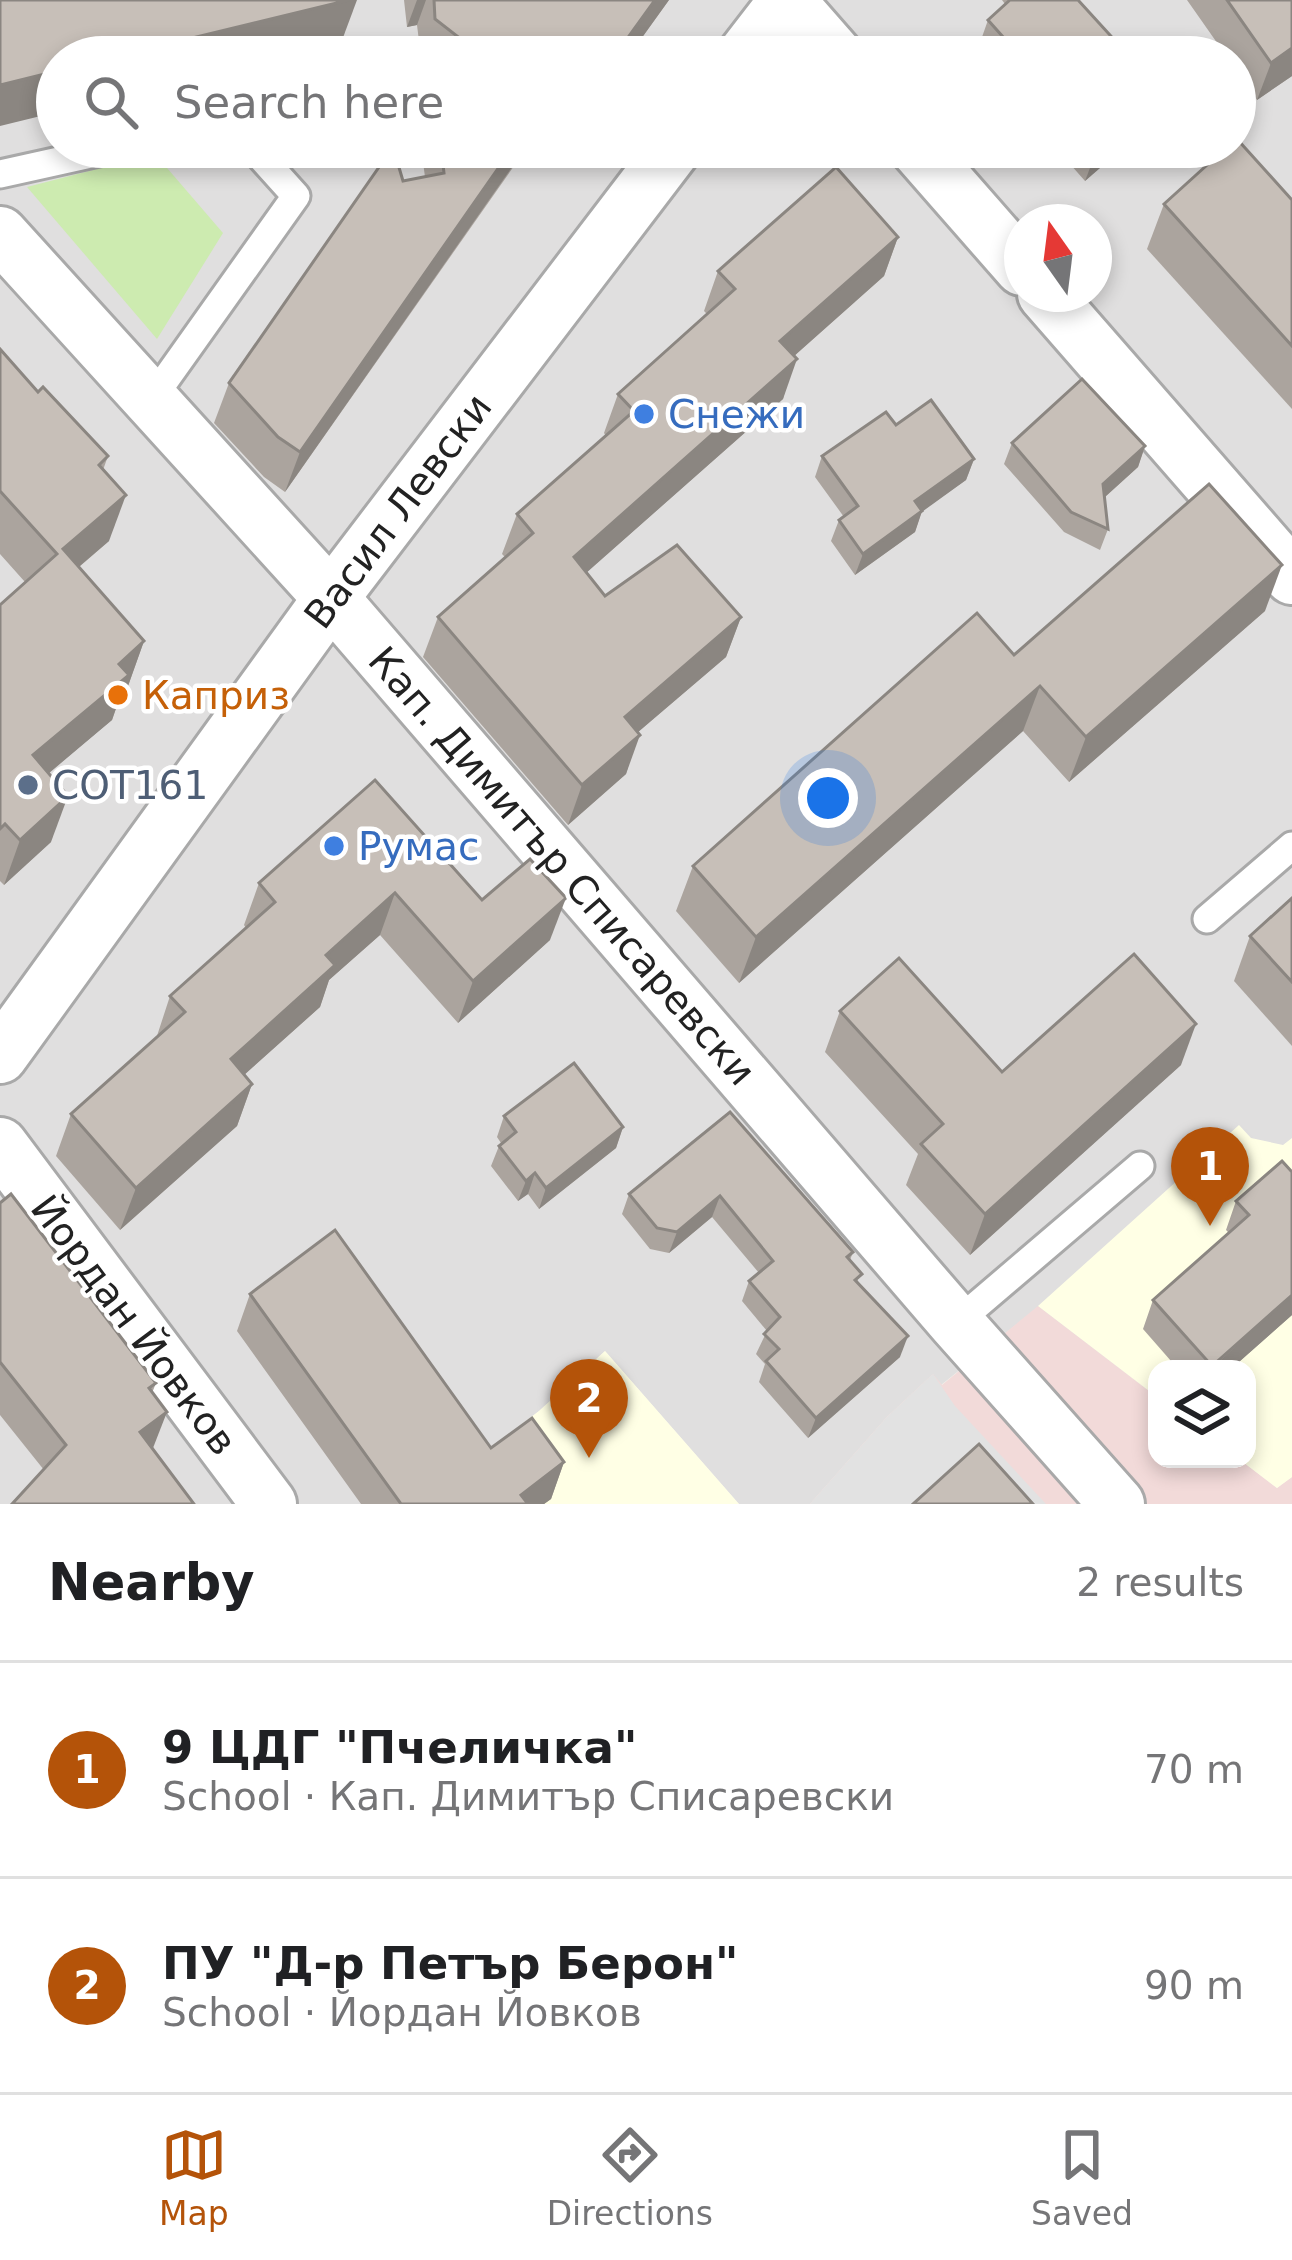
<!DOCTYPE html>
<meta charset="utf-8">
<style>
:root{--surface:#fff;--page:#f6f6f6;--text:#202124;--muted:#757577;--line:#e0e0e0;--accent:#b45309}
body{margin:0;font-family:"DejaVu Sans",sans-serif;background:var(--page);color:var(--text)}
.controls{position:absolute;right:36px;bottom:36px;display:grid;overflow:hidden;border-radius:24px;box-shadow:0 6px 18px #0003}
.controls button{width:108px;height:108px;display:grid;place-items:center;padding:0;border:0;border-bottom:3px solid var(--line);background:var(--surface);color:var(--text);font:60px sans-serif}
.compass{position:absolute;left:1004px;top:204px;width:108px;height:108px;border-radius:50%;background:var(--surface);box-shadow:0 6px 18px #0003;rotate:346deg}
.you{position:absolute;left:828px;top:798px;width:42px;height:42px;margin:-30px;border:9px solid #fff;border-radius:50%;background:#1a73e8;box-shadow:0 0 0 18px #1a73e833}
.badge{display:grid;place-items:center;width:78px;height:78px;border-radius:50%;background:var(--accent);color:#fff;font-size:39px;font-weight:700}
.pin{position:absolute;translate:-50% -99px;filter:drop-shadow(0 3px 6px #0008)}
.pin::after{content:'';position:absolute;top:63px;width:42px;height:36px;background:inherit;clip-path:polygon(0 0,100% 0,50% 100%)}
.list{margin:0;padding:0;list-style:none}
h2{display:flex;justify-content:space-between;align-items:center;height:156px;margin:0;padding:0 48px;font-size:51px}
h2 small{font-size:39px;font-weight:400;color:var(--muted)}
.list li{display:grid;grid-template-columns:78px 1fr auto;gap:36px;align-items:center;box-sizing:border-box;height:216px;padding:0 48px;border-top:3px solid var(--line)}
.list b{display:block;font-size:45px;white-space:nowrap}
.list p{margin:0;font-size:39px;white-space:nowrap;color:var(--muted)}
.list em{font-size:39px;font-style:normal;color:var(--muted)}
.icon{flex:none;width:66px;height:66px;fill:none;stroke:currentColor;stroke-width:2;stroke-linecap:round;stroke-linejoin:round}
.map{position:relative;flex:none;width:1292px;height:1504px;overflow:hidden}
.search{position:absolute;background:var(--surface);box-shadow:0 6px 18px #0003;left:36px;right:36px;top:36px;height:132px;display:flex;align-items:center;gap:30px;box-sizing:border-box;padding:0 42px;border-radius:66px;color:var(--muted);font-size:45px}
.sheet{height:588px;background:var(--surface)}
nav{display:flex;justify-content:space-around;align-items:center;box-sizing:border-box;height:168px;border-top:3px solid var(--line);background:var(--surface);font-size:33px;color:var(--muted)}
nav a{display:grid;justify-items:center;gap:6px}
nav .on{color:var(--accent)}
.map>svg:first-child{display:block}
.residential{fill:#e0dfdf;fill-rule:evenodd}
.commercial{fill:#f2dad9}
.education{fill:#ffffe5}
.grass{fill:#cdebb0}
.parking{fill:#e2e2e2}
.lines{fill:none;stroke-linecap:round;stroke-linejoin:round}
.lane-casing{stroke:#a9a9a9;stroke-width:33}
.street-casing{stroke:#a9a9a9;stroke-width:60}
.lane{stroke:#fff;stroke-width:27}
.street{stroke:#fff;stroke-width:54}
.wall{fill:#aba49e}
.shaded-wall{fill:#8b8681}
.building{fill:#c7bfb8;stroke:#8b8681;stroke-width:3}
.shop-dot{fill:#3f7fe0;stroke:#fff;stroke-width:4.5}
.food-dot{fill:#e8710a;stroke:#fff;stroke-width:4.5}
.service-dot{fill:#5c6f8a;stroke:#fff;stroke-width:4.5}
.labels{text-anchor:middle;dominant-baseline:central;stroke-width:9;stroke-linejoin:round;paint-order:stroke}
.shop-label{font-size:39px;fill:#366cbe;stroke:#fff;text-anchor:start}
.street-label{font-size:39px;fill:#222;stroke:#fff}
.food-label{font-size:39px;fill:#c56008;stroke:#fff;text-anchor:start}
.service-label{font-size:39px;fill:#4e5e75;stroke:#fff;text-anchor:start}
</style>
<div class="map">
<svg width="1292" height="1504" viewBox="0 0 1292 1504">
<rect width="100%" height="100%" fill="#f2efe9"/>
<path class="residential" d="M0,0H1292V1477L1239,1459H1247V1369H1157V1397L1038,1307L941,1385L932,1375L887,1417L810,1504H739L605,1351L539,1411L417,1504H0ZM57,57H1235V147H57ZM1022,222H1094V294H1022Z"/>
<polygon class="commercial" points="1038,1306 1157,1397 1157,1459 1239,1459 1277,1488 1292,1477 1292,1504 810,1504 887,1417 933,1374 942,1385"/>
<g class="education">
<polygon points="1239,1125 1251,1138 1283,1145 1292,1138 1292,1477 1277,1488 1239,1459 1247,1459 1247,1369 1157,1369 1157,1397 1038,1306"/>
<polygon points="605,1351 739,1504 417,1504 539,1411"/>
</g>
<polygon class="grass" points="155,154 223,233 157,339 27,187"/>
<polygon class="parking" points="933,1374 955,1406 1046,1504 810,1504 887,1417"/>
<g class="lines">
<defs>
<g id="lane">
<polyline points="0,174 122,147"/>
<polyline points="151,400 296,196 252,147"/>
<polyline points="1207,919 1292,846"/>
<polyline points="956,1323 1140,1166"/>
</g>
<g id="street">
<polyline points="787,0 837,57"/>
<polyline points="743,57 787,0"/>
<polyline points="916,147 1022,268"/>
<polyline points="0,234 331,598 956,1323 1117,1504"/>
<polyline points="1045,294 1292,577"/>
<polyline points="0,1056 331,598 675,147"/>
<polyline points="0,1145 269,1504"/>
</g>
</defs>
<use href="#lane" class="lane-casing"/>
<use href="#street" class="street-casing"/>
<use href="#lane" class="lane"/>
<use href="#street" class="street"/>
</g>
<g class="wall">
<polygon points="404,0 669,0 628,57 421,57 417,25 407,27"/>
<polygon points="1002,0 1078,0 1130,57 975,57 988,20 1005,4"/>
<polygon points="1187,0 1292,0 1292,76 1257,100 1235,68 1235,57 1227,57"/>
<polygon points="421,147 564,147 551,166 526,149 285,492 264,477 214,423 229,383 403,181 425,177"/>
<polygon points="1055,147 1124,147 1085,181"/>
<polygon points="1292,200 1292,409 1147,249 1164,204"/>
<polygon points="898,237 884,276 794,356 783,399 587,572 605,596 741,617 726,657 638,732 626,774 568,825 423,657 438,617 505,557 502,554 517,514 606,436 604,433 618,394 707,314 704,311 718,271"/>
<polygon points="0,349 38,392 108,456 103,470 109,541 79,567 144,641 128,686 122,691 112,720 48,773 51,842 4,885 0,881 0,605 25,582 0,554"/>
<polygon points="896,425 974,459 966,480 922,511 915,532 855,575 831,541 839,520 844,517 815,477 822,456"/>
<polygon points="1012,443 1145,446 1138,467 1105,497 1108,529 1100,550 1064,532 1004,464"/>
<polygon points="1265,611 1069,782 1023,731 739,983 676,911 693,866 1014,655"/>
<polygon points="259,883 482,900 550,940 458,1023 380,935 329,980 320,1007 244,1075 252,1084 237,1126 120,1230 56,1156 71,1114 156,1039 170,996 246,928 244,925"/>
<polygon points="1292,898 1292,1046 1234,981 1250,936"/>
<polygon points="840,1011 1002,1072 1181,1065 970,1255 906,1185 918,1154 825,1052"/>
<polygon points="730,1112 853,1252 850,1260 859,1284 900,1357 808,1438 759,1382 765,1364 756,1354 767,1331 742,1301 749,1281 759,1273 712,1217 669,1253 650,1249 622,1214 629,1194"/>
<polygon points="504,1116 623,1127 616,1148 539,1209 528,1194 518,1201 491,1166 499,1146 501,1143 497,1137"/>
<polygon points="1292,1172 1292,1315 1231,1369 1178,1369 1143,1329 1153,1300 1229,1233 1226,1230 1236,1201"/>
<polygon points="0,1203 156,1383 152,1393 152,1449 44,1470 0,1415"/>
<polygon points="250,1294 491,1448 564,1462 551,1499 544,1504 361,1504 237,1331"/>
</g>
<g class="shaded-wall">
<polygon points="349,0 357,0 341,43 284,57 114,57"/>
<polygon points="417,0 426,0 417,25 407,27"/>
<polygon points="655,0 669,0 628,57 614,57"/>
<polygon points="1292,48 1292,76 1257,100 1271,63"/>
<polygon points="57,71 57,112 0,126 0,85"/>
<polygon points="513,147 526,147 285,492 300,452"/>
<polygon points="558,147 564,147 551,166"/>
<polygon points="1098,147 1124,147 1085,181"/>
<polygon points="898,237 884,276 766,381 780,341"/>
<polygon points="797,359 783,399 560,596 574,557"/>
<polygon points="1145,446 1138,467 1096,505 1103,484"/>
<polygon points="974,459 966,480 908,522 915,501"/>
<polygon points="126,495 109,541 47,594 63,549"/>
<polygon points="922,511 915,532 855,575 863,554"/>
<polygon points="1282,565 1265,611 1069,782 1086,737"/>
<polygon points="741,617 726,657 610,756 625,717"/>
<polygon points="144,641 128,686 122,691 112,720 16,801 33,755 119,664"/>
<polygon points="1040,686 1023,731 739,983 756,937"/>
<polygon points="640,735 626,774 568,825 582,785"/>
<polygon points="68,796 51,842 4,885 20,840"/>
<polygon points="395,893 380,935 329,980 320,1007 215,1101 231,1059 326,955"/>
<polygon points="566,898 550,940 458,1023 473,981"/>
<polygon points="1196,1024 1181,1065 970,1255 985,1214"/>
<polygon points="252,1084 237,1126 120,1230 136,1188"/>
<polygon points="623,1127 616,1148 539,1209 546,1188"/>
<polygon points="535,1173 528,1194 518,1201 526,1181"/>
<polygon points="720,1196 712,1217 669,1253 677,1232"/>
<polygon points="1292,1295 1292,1315 1231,1369 1211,1369"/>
<polygon points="908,1336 900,1357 808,1438 816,1418"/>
<polygon points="167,1412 153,1448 127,1469 140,1432"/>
<polygon points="564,1462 551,1499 544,1504 518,1504 521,1495"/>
</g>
<g class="building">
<polygon points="0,0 349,0 114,57 57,57 57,71 0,85"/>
<polygon points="434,0 655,0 614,57 456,57 466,43 435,19"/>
<polygon points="1010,0 1078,0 1130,57 1021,57 988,20"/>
<polygon points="1227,0 1292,0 1292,48 1271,63"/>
<polygon points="1237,139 1292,200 1292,346 1164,204 1227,147 1235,147"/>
<polygon points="393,147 403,181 444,173 441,147 513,147 300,452 278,437 229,383"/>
<polygon points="836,167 898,237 780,341 797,359 574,557 605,596 677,545 741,617 625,717 640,735 582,785 438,617 533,533 517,514 634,411 618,394 735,289 718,271"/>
<polygon points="0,349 38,392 43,387 108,456 99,465 126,495 63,549 144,641 119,664 129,675 33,755 68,796 20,840 5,824 0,829 0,605 57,554 0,491"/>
<polygon points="1082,379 1145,446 1103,484 1108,529 1071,512 1012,443"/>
<polygon points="931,400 974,459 915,501 922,511 863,554 839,520 858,506 822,456 886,412 896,425"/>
<polygon points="1209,484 1282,565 1086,737 1040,686 756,937 693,866 977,613 1014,655"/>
<polygon points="375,780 482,900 530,859 566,898 473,981 395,893 326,955 335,965 231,1059 252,1084 136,1188 71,1114 185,1012 170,996 275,902 259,883"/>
<polygon points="1292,898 1292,982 1250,936"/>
<polygon points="1134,954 1196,1024 985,1214 921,1144 943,1124 840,1011 899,958 1002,1072"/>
<polygon points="574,1063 623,1127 546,1188 535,1173 526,1181 499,1146 516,1132 504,1116"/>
<polygon points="730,1112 853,1252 847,1257 862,1274 855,1280 908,1336 816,1418 766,1361 779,1349 764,1334 780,1317 749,1281 773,1261 720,1196 677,1232 657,1228 629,1194"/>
<polygon points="1282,1161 1292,1172 1292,1295 1212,1366 1153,1300 1249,1215 1236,1201"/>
<polygon points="11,1194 156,1383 149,1388 167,1412 140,1432 194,1504 12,1504 66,1445 0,1362 0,1203"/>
<polygon points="335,1230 491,1448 532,1418 564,1462 521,1495 528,1504 401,1504 250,1294"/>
<polygon points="979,1444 1033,1504 913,1504"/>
</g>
<g class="shop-dot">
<circle cx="644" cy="414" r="12"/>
<circle cx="334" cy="846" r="12"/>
</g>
<circle class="food-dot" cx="118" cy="695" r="12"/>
<circle class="service-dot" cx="28" cy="785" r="12"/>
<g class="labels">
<g class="shop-label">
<text x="668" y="414">Снежи</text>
<text x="358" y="846">Румас</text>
</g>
<g class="street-label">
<text transform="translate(398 511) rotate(-53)">Васил Левски</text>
<text transform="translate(562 866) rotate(49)">Кап. Димитър Списаревски</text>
<text transform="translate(134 1325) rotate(53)">Йордан Йовков</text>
</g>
<g class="food-label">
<text x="142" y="695">Каприз</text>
</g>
<g class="service-label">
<text x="52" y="785">СОТ161</text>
</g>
</g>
</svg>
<div class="controls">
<button><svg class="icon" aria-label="layers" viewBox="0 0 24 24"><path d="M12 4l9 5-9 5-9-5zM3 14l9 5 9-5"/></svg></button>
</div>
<svg class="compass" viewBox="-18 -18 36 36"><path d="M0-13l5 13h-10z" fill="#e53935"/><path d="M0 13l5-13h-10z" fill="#757577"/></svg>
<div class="you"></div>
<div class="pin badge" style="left:1210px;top:1226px">1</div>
<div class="pin badge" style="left:589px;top:1458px">2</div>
<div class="search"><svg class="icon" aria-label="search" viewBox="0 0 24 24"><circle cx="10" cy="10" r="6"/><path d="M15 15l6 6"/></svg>Search here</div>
</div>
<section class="sheet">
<h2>Nearby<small>2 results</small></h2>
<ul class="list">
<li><span class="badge">1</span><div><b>9 ЦДГ &quot;Пчеличка&quot;</b><p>School · Кап. Димитър Списаревски</p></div><em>70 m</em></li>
<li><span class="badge">2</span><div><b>ПУ &quot;Д-р Петър Берон&quot;</b><p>School · Йордан Йовков</p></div><em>90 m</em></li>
</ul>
</section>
<nav>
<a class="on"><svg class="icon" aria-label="map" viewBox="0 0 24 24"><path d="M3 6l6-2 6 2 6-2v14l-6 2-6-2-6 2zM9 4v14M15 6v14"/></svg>Map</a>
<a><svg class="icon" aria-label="directions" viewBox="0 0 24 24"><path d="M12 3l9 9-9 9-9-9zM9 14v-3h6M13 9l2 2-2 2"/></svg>Directions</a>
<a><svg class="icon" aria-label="saved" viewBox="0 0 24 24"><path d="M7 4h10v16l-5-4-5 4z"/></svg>Saved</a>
</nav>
